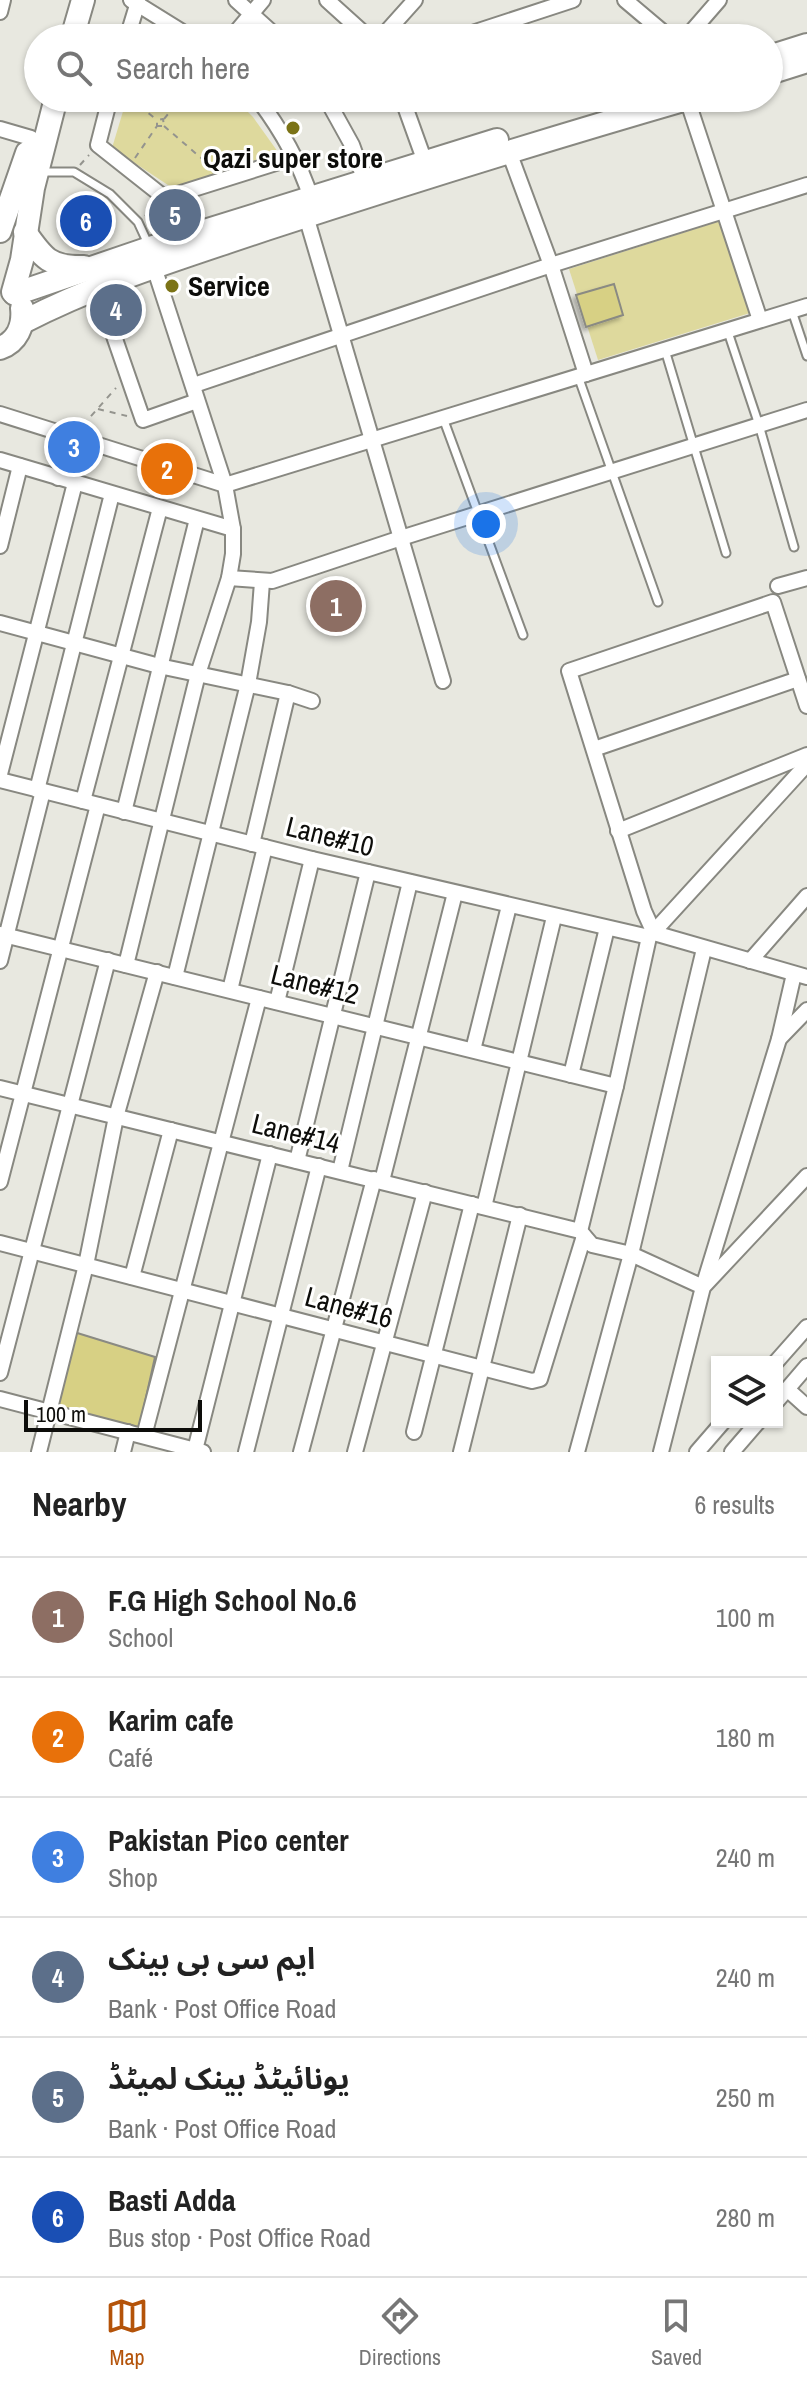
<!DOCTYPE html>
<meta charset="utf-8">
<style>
:root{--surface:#fff;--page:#f6f6f6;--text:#222;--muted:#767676;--line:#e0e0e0;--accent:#b45309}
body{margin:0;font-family:"Archivo Narrow","Noto Sans Arabic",sans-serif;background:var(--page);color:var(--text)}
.controls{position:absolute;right:24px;bottom:24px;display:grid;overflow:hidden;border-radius:0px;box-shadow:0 2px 6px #0004}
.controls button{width:72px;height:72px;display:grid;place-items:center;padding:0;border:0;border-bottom:2px solid var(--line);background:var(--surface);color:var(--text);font:40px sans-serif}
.scale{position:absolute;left:24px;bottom:20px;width:178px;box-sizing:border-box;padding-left:8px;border:4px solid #0d0d0a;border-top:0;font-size:22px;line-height:28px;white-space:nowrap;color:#0d0d0a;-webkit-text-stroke:6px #fffffe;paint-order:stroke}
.you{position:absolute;left:486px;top:524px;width:28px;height:28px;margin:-20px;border:6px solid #fff;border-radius:50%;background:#1a73e8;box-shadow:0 0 0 12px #1a73e833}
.badge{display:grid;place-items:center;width:52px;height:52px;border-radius:50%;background:var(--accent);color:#fff;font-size:26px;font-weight:700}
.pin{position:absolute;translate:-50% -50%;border:4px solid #fff;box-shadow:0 2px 8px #0006}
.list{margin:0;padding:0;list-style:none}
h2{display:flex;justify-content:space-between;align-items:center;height:104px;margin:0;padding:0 32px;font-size:34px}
h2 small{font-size:26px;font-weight:400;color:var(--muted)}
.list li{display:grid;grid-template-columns:52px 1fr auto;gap:24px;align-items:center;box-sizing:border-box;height:120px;padding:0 32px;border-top:2px solid var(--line)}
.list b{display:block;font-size:30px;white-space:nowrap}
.list p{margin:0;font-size:26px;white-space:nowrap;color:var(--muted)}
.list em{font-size:26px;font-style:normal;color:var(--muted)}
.icon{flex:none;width:44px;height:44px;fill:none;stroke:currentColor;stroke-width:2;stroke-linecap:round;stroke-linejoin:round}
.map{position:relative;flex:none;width:807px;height:1452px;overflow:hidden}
.search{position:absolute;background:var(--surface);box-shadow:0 2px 6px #0004;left:24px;right:24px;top:24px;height:88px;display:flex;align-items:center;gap:20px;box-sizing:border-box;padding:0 28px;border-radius:44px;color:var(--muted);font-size:30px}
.sheet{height:824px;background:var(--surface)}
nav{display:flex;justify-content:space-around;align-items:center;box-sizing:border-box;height:112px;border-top:2px solid var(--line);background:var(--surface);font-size:22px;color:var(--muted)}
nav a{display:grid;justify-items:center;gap:4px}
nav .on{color:var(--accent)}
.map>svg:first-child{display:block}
.green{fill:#ded99d}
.building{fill:#d7d084;stroke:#8a8a83;stroke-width:2;filter:url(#shadow)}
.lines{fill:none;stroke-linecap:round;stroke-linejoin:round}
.service-casing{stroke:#888881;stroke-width:11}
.minor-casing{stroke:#888881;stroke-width:18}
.primary-casing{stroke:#888881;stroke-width:26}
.path{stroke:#94948e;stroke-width:2;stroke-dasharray:6 6;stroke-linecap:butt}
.service{stroke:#fff;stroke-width:7}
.minor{stroke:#fff;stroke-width:14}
.primary{stroke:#fff;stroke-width:22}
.poi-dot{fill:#7b7316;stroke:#fffffe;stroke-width:3}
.labels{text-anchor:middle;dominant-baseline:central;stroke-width:6;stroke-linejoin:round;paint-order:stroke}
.poi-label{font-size:28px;font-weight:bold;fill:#0d0d0a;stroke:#fffffe}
.street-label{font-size:28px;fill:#0d0d0a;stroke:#fffffe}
</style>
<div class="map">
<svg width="807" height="1452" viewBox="0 0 807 1452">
<defs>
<filter id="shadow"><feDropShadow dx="-3.5" dy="3.5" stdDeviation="2" flood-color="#0004"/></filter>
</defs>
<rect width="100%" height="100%" fill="#e8e8e0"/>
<g class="green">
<polygon points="127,98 234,98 253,117 278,152 174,189 112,148"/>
<polygon points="720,221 750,313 598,360 569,269"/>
</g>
<g class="building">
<polygon points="614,284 623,315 586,327 576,295"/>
<polygon points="74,1332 155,1357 139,1429 54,1407"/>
</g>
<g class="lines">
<defs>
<g id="service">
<polyline points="39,172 74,172 110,194 138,222 149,246"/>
<polyline points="792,311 807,356"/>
<polyline points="728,332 759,425 794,547"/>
<polyline points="665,350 726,553"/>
<polyline points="578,376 658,602"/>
<polyline points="443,418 523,635"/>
</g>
<g id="minor">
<polyline points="131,0 192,38"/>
<polyline points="236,0 278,38"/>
<polyline points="327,0 369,38"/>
<polyline points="625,0 670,38"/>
<polyline points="0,12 3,0"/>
<polyline points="127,38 138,2"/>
<polyline points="231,38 263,0"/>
<polyline points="381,38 415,0"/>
<polyline points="457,38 573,0"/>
<polyline points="686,38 719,0"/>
<polyline points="110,98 98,145 165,198 295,157"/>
<path d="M257,98C281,129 299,161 311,198"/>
<polyline points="326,98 352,145 365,181"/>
<polyline points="402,98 425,162"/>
<polyline points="687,99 760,320"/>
<polyline points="0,129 31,138"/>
<polyline points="509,152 551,265 586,374"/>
<polyline points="306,216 443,681"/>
<polyline points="97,287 143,420 197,401"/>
<polyline points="194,385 551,265 807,185"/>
<polyline points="0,414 225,485 807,306"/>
<polyline points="0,460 233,529"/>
<polyline points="58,478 72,438"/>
<polyline points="0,546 20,466"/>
<polyline points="229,578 272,581 401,538 807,410"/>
<polyline points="778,586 807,578"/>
<polyline points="0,623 159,666 288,693 312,701"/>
<polyline points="807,706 773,602 569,671 644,911 654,933 807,977"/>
<polyline points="594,749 798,679"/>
<polyline points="0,774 75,483"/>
<polyline points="0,780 312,859 649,937"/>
<polyline points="37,790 112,494"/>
<polyline points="83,801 160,508"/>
<polyline points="124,812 197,519"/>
<polyline points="618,831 807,755"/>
<polyline points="252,844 288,693"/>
<polyline points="0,934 616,1086"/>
<polyline points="0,961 43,791"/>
<polyline points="750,961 807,896"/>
<polyline points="126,965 198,674 229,578 233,554 233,529 225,485 154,267"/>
<polyline points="175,977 248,684 259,622 262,582"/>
<polyline points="230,990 265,847"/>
<polyline points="277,1002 312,859"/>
<polyline points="779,1039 807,1010"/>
<polyline points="473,1050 509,906"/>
<polyline points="571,1075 607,928"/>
<polyline points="0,1088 580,1231"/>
<polyline points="297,1161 368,872"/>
<polyline points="340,1171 410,882"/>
<polyline points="382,1181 455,893"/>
<polyline points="0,1182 98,805"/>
<polyline points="484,1207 554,917"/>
<polyline points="580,1231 616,1086 649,937 807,764"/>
<polyline points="580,1231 592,1245 631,1254 703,1287 779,1039 794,974"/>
<polyline points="0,1243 532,1381 540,1379 584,1236"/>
<polyline points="132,1277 171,1130"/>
<polyline points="776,1362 807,1327"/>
<polyline points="0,1373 108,960"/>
<polyline points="787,1389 807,1407"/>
<polyline points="0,1399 203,1452"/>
<polyline points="777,1401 807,1366"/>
<polyline points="414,1432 472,1204"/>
<polyline points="144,1436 259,998"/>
<polyline points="195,1450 270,1154"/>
<polyline points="39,1452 86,1265 116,1117 157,972"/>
<polyline points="123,1452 128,1432"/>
<polyline points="246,1452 319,1166"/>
<polyline points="301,1452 374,1179"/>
<polyline points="355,1452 425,1192"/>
<polyline points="461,1452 520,1215"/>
<polyline points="577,1452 631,1254 704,949"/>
<polyline points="661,1452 703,1287 807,1176"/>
<polyline points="697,1452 723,1422"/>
<polyline points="732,1452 758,1422"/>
</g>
<g id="primary">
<polyline points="72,38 83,0"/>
<polyline points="769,57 807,45"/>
<polyline points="769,73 807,61"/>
<polyline points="0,231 27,153"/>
<path d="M25,232C43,258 50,268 84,267"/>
<polyline points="13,292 22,260 33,188 56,98"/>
<polyline points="15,294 150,248 497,140"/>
<path d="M23,322C100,282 184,257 266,229C407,183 548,139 690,98"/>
<path d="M0,348C17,342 24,326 22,308"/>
</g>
</defs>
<use href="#service" class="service-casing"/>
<use href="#minor" class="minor-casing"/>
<use href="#primary" class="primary-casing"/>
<g class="path">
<polyline points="130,98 157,120"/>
<polyline points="164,119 181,98"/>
<polyline points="164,126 215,170"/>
<polyline points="135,158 157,126 157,120 163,119 164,126 157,126"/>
<polyline points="80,165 89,155"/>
<polyline points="145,216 156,206"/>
<polyline points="98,409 127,416"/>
<polyline points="83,425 116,388"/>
</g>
<use href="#service" class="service"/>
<use href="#minor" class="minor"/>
<use href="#primary" class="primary"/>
</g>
<g class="poi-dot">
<circle cx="293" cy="128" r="8"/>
<circle cx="172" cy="286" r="8"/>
</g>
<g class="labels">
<g class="poi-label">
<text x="293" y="158">Qazi super store</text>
<text x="188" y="286" text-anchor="start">Service</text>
</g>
<g class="street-label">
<text transform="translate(330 836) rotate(14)">Lane#10</text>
<text transform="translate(315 984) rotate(14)">Lane#12</text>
<text transform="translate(296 1133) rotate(14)">Lane#14</text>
<text transform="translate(349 1307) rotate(15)">Lane#16</text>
</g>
</g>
</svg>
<div class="controls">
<button><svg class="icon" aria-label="layers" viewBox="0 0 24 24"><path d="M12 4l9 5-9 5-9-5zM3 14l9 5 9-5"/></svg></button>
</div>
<div class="scale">100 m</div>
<div class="you"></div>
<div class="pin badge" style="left:336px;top:606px;background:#8d6e63">1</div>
<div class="pin badge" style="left:167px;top:469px;background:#e8710a">2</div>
<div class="pin badge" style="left:74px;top:447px;background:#3f7fe0">3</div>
<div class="pin badge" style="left:116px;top:310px;background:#5c6f8a">4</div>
<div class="pin badge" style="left:175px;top:215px;background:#5c6f8a">5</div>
<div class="pin badge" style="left:86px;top:221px;background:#1a4fb4">6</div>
<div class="search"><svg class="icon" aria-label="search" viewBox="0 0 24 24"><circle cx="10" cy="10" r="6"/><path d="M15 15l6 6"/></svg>Search here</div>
</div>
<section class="sheet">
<h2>Nearby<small>6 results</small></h2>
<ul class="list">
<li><span class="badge" style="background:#8d6e63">1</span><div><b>F.G High School No.6</b><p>School</p></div><em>100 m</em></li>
<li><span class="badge" style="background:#e8710a">2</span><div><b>Karim cafe</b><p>Café</p></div><em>180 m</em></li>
<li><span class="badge" style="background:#3f7fe0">3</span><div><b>Pakistan Pico center</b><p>Shop</p></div><em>240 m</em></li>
<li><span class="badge" style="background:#5c6f8a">4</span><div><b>ایم سی بی بینک</b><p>Bank · Post Office Road</p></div><em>240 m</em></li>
<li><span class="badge" style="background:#5c6f8a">5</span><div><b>یونائیٹڈ بینک لمیٹڈ</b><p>Bank · Post Office Road</p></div><em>250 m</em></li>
<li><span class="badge" style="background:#1a4fb4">6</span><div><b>Basti Adda</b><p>Bus stop · Post Office Road</p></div><em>280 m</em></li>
</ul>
</section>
<nav>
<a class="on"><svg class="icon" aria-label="map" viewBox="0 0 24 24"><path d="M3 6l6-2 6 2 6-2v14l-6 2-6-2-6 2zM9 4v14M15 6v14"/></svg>Map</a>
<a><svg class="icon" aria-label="directions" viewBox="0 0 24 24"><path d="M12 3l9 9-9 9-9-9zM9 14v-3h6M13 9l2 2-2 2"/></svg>Directions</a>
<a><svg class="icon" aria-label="saved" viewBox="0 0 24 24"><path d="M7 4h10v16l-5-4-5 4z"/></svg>Saved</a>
</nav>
